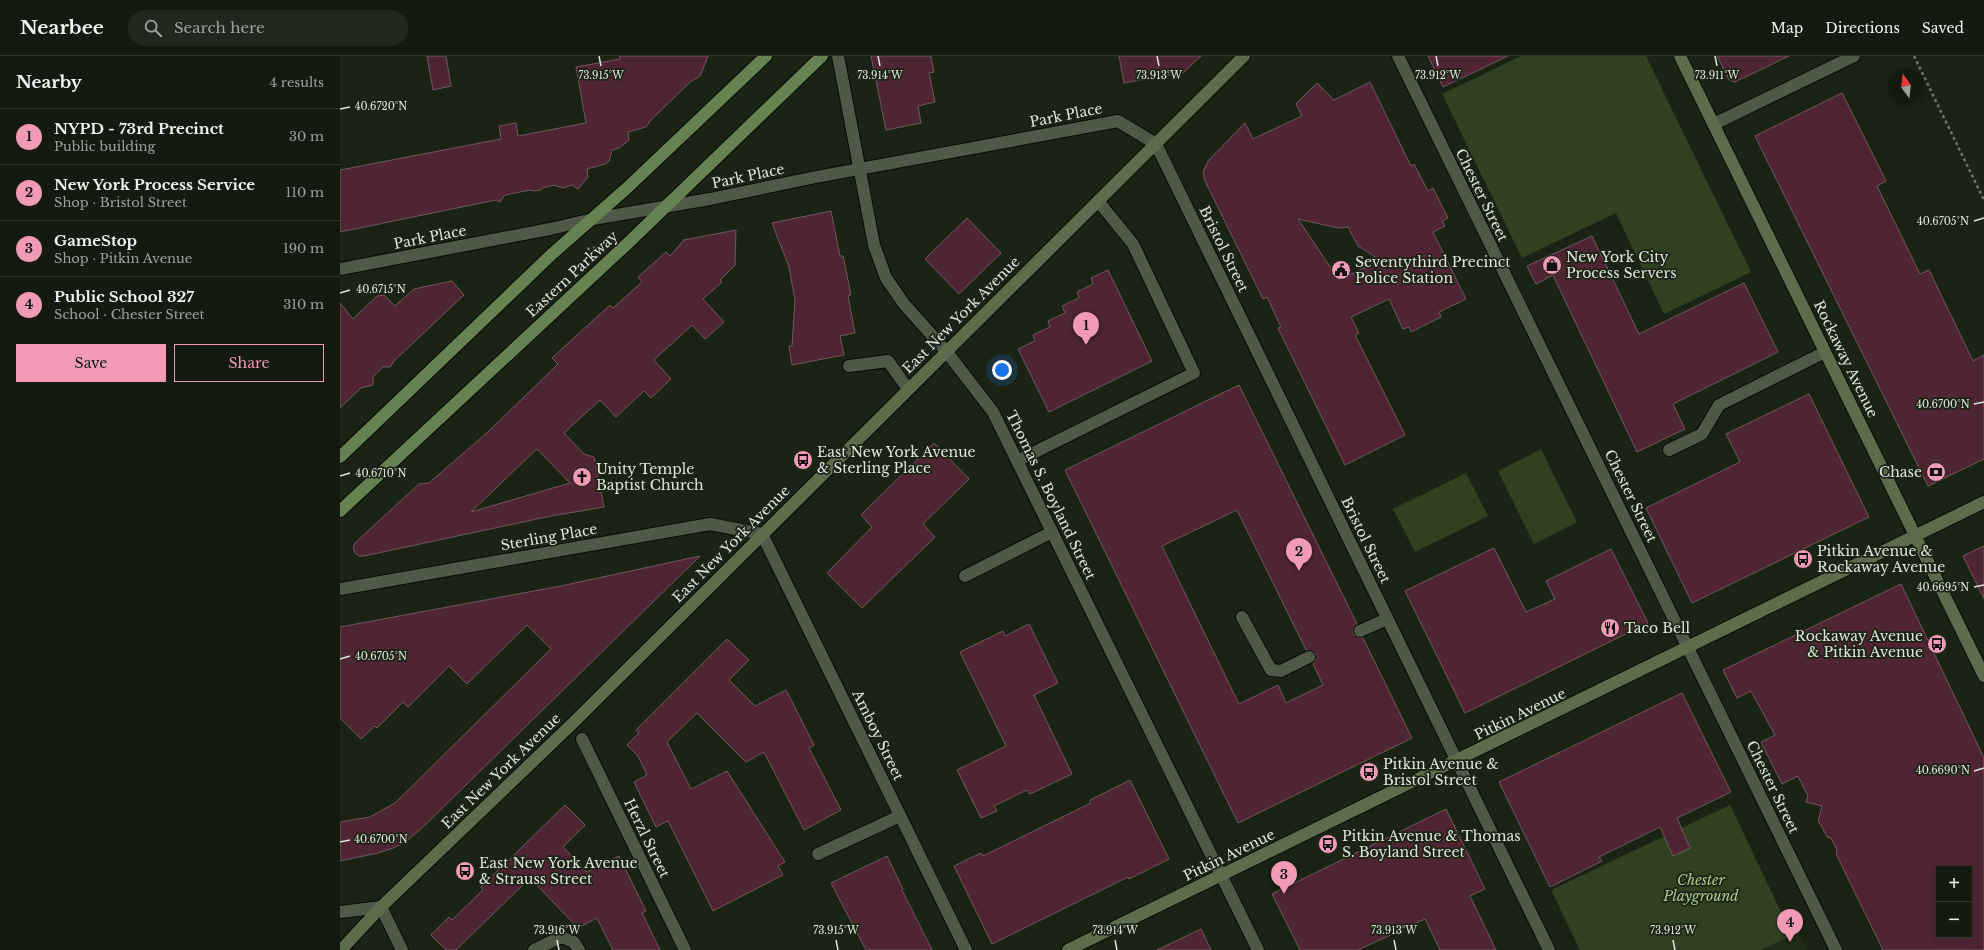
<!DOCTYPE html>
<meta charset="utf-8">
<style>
:root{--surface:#141a0f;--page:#21271d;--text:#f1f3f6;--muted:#9da19e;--line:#33382f;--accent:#f09ab5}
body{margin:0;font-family:"Libre Baskerville",serif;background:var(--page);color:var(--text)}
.controls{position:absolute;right:12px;bottom:12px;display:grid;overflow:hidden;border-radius:0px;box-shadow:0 2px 6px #0003}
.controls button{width:36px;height:36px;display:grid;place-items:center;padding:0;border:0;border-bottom:1px solid var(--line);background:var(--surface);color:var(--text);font:20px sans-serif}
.compass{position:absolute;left:1548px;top:12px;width:36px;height:36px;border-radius:50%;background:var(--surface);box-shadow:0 2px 6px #0003;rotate:345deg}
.you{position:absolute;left:662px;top:314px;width:14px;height:14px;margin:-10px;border:3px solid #fff;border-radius:50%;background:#1a73e8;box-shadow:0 0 0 6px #1a73e833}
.badge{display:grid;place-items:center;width:26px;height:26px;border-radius:50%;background:var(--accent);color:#111;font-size:13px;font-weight:700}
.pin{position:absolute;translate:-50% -33px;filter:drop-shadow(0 1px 2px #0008)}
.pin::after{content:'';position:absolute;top:21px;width:14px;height:12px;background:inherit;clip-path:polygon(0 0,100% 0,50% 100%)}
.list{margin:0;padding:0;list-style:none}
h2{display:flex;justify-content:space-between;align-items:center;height:52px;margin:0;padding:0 16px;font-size:17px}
h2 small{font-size:13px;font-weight:400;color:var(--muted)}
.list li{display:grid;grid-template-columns:26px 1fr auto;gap:12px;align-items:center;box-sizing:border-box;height:56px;padding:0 16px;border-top:1px solid var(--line)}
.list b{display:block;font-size:15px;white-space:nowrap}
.list p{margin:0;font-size:13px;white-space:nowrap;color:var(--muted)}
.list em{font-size:13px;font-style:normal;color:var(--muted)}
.actions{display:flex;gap:8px;padding:12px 16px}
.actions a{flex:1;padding:9px 0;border:1px solid var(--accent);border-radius:0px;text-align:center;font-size:14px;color:var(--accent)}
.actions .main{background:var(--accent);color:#111}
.icon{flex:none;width:22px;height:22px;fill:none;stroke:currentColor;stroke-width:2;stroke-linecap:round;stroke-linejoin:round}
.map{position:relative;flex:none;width:1644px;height:894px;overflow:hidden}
header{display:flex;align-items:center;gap:24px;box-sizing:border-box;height:56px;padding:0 20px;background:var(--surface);border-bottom:1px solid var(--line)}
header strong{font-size:19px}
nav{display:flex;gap:22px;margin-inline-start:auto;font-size:14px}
.search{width:280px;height:36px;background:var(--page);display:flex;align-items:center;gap:10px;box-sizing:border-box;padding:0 14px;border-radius:22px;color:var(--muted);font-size:15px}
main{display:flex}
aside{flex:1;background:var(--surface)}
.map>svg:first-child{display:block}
.built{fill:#202c17}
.green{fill:#304122}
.building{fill:#4f2433;stroke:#6f595f;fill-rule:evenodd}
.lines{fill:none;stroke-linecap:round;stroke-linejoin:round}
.lane-casing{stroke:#060c02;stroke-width:14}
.street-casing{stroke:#060c02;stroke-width:14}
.secondary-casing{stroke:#060c02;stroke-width:14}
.primary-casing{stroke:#060c02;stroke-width:14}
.path{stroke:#6e7568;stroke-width:2.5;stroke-dasharray:3 3;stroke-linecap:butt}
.lane{stroke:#4f5948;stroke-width:12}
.street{stroke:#4f5948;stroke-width:12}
.secondary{stroke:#5b6d4d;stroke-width:12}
.primary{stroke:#668252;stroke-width:12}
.ticks{fill:none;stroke:#dfe5db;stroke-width:1.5}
.labels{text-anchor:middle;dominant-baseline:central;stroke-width:3.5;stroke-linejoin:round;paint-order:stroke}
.street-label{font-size:14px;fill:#dfe5db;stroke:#1b2314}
.poi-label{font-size:14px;fill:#dfe5db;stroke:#1b2314;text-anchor:start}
.park-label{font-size:14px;font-style:italic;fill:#a8ce8d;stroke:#1b2314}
.ticks-label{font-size:10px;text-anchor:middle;fill:#dfe5db;stroke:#1b2314;stroke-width:3.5;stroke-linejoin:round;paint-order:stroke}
</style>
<header>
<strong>Nearbee</strong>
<div class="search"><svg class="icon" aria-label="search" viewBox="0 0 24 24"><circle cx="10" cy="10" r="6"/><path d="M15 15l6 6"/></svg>Search here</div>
<nav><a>Map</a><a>Directions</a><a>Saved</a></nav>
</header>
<main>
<aside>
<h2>Nearby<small>4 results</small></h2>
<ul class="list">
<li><span class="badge">1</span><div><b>NYPD - 73rd Precinct</b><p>Public building</p></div><em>30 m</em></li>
<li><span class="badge">2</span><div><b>New York Process Service</b><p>Shop · Bristol Street</p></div><em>110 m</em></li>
<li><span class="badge">3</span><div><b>GameStop</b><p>Shop · Pitkin Avenue</p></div><em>190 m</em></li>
<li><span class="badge">4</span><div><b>Public School 327</b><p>School · Chester Street</p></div><em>310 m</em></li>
</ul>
<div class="actions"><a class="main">Save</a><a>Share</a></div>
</aside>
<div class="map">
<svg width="1644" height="894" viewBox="0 0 1644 894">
<rect width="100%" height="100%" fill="#1b2314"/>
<polygon class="built" points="1459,876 1467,894 1421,894"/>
<g class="green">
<polygon points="1181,0 1306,0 1411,216 1324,258 1276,157 1182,202 1102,38"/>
<polygon points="1201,393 1237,466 1194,488 1158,415"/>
<polygon points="1126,417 1148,460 1075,496 1053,453"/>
<polygon points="1390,749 1452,879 1421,894 1240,894 1211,834"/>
</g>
<g class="building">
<polygon points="87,0 106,0 111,30 93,34"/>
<polygon points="280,0 368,0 360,20 349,27 311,64 306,71 288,76 289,84 279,92 272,94 269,105 265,108 247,113 248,121 238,133 232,129 223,132 214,129 202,132 201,134 194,135 190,134 165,139 160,146 156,144 0,176 0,114 161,83 159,70 176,67 178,80 246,67 236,11 280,3"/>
<polygon points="531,0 591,0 594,16 589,17 595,46 578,50 581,67 546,74"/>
<polygon points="779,0 861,0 844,16 784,27"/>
<polygon points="1088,0 1168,0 1103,31"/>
<polygon points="1377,0 1449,0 1395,26 1389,24"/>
<path d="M1030,26L1071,110L1074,108L1088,135L1093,132L1108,162L1102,165L1105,170L1093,176L1126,243L1099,256L1101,261L1071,276L1069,271L1063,273L1049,243L1011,261L1019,277L1015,279L1065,379L1005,409L938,272L941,271L927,241L923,243L865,125L863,116L868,105L905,67L913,83L962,60L956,48L977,27L994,44ZM958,163L998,172L1008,171L1018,190L1040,204L999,224Z"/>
<polygon points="1502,37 1546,125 1537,130 1580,218 1589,214 1633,305 1644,299 1644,403 1588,430 1415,80"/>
<polygon points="491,155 500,200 503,200 511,239 508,240 515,277 500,280 504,299 452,309 449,290 452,290 455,244 449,211 432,167"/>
<polygon points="627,162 661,197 619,238 585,203"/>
<path d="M396,174L395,209L380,224L382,226L363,243L384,266L365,283L352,269L314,304L331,323L311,342L304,335L276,361L260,344L224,377L244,398L254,401L264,451L211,460L24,500H19L15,497L13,491L15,487L79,428L89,427L149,375L218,308L212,302L270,249L273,252L302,226L298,221L326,196L330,200L344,184ZM197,393L230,427L131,456L181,408Z"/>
<polygon points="1252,180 1299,278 1404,227 1438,296 1333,348 1345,373 1297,396 1213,219 1196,228 1187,210"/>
<polygon points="768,214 812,305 709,356 678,293 695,285 693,279 710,271 708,265 725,257 722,250 739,242 737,236 753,228 751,222"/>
<polygon points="112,225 124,239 55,304 50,311 43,311 33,321 33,329 21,332 0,352 0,247 13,263 37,240 44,239 55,250 74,233"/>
<path d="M899,329L1017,568L1013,574V578L1019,582H1023L1072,682L898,767L725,414ZM897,454L966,594L973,595L976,598L975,605L973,608L983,629L946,647L938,629L899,648L822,490Z"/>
<polygon points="1469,338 1529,461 1352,547 1306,452 1400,406 1386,378"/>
<polygon points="594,387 629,423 583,468 595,481 522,552 487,517 532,471 521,459"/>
<polygon points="1644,490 1644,543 1623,500"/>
<polygon points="1154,492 1186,556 1215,543 1206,525 1271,493 1308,567 1125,657 1065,535"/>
<polygon points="360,500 82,772 64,787 53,792 38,797 0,805 0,766 30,761 55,747 211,593 187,569 127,628 109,610 68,651 63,646 37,672 35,670 21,683 0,662 0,571 221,530"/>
<path d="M1561,528L1644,702V894H1543L1496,798L1497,794L1491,782L1487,781L1481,769L1478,766L1482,750L1466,746L1468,740L1458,720L1442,728L1421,686L1435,679L1411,635L1397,642L1383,614ZM1599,813H1629V879H1599Z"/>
<polygon points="689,568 718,627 694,639 732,718 690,738 687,734 654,750 657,755 641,762 617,714 666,690 620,596 663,575 665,580"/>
<polygon points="387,583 409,604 389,624 415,650 446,634 474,689 469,692 501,754 464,774 424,696 406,706 357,657 327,686 351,733 387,715 445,806 438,810 443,819 373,855 328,765 316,771 294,726 307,719 298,700 287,689 299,677 296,674"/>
<polygon points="1342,637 1391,736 1337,762 1350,792 1333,800 1320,771 1259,801 1262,805 1210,831 1159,726"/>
<polygon points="790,724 829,803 789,823 788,821 652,888 614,810 641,797 643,800 751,747 750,744"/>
<polygon points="225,749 245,769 223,791 247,816 279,800 306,855 302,857 320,894 273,894 257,862 238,872 190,822 116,894 106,894 91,879 109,861 112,864 143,834 141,831"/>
<polygon points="1106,753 1145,833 1130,840 1156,894 1100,894 1085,863 1018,894 960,894 932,838"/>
<polygon points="547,800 563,833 562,834 592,894 526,894 491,827"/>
<polygon points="861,873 871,894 817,894"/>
</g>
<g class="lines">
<defs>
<g id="lane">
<polyline points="509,310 548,305 568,333"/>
<polyline points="1329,394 1362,378 1379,349 1485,296"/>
<polyline points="677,405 854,317 793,188 758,145"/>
<polyline points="625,520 712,476"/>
<polyline points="902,561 931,614 941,615 969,601"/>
<polyline points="1020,575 1047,563"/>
<polyline points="478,798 560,760"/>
<polyline points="194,894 221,881 234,886 239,894"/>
</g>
<g id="street">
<polyline points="498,0 534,189 546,222 564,248 606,295 653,356 918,894"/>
<polyline points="1058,0 1496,894"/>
<polyline points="1374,68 1514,0"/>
<polyline points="0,213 210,173 253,163 370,143 476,121 778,65 816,88 1209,894"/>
<polyline points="0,533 370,468 422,478 626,894"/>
<polyline points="242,683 345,894"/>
<polyline points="0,856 41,851 62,894"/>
</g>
<g id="secondary">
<polyline points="1340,0 1644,620"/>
<polyline points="1,894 41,851 234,666 904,0"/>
<polyline points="728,894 1644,446"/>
</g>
<g id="primary">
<polyline points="0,401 212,198 287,132 426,0"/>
<polyline points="0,455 287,188 482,0"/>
</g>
</defs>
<use href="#lane" class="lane-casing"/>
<use href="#street" class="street-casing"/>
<use href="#secondary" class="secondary-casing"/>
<use href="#primary" class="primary-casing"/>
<g class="path">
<polyline points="1574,0 1644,144"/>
<polyline points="247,193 258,191"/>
</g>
<use href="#lane" class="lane"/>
<use href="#street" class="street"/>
<use href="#secondary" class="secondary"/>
<use href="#primary" class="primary"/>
</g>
<path class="ticks" d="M259,0L261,10M538,0L540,10M817,0L819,10M1096,0L1098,10M1375,0L1377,10M0,53L10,51M1634,165L1644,162M0,237L10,234M1634,348L1644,346M0,420L10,417M1634,531L1644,529M0,603L10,600M1634,715L1644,712M0,786L10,784M217,884L219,894M496,884L498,894M775,884L777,894M1054,884L1056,894M1333,884L1335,894"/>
<defs>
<symbol id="shop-disc" viewBox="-11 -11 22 22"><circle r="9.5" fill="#f09ab5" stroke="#1b2314"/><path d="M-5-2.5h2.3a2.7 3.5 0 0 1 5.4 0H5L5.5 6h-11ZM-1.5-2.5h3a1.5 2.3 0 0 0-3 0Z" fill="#111"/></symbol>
<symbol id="civic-disc" viewBox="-11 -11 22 22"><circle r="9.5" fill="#f09ab5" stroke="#1b2314"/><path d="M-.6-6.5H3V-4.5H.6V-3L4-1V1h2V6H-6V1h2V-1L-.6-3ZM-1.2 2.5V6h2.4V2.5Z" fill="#111"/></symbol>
<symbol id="bus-disc" viewBox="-11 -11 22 22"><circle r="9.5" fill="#f09ab5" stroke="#1b2314"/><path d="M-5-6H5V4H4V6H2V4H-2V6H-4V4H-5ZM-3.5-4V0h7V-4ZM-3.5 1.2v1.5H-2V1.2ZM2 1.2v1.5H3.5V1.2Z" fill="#111"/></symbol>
<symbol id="bank-disc" viewBox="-11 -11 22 22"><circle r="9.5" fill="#f09ab5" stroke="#1b2314"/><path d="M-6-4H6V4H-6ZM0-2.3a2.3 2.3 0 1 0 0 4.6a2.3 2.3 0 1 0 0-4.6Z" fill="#111"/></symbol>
<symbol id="church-disc" viewBox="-11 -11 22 22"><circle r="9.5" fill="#f09ab5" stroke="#1b2314"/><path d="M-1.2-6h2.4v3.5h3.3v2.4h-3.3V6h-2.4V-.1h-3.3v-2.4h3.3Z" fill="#111"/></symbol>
<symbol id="restaurant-disc" viewBox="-11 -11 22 22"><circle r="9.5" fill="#f09ab5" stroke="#1b2314"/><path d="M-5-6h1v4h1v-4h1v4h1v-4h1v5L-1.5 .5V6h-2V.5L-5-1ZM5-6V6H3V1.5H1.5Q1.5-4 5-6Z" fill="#111"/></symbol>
</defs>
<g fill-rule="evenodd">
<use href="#shop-disc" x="1201" y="198" width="22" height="22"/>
<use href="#civic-disc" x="990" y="203" width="22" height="22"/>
<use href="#bus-disc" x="452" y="393" width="22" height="22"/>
<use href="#bank-disc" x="1585" y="405" width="22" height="22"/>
<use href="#church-disc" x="231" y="410" width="22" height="22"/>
<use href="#bus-disc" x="1452" y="492" width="22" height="22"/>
<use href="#restaurant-disc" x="1259" y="561" width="22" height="22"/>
<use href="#bus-disc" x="1586" y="577" width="22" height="22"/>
<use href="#bus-disc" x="1018" y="705" width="22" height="22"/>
<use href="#bus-disc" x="977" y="777" width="22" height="22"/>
<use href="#bus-disc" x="114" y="804" width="22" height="22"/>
</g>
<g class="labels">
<g class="street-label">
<text transform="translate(726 59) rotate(-11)">Park Place</text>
<text transform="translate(408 120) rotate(-12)">Park Place</text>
<text transform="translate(1142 139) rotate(64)">Chester Street</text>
<text transform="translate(90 181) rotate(-11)">Park Place</text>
<text transform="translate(884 193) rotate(64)">Bristol Street</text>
<text transform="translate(232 218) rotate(-43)">Eastern Parkway</text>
<text transform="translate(621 259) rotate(-45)">East New York Avenue</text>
<text transform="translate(1506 303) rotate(64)">Rockaway Avenue</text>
<text transform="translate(711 439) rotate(64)">Thomas S. Boyland Street</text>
<text transform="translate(1291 440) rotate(64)">Chester Street</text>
<text transform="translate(209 481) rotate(-10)">Sterling Place</text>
<text transform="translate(1026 484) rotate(64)">Bristol Street</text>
<text transform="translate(391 488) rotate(-45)">East New York Avenue</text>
<text transform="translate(1180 658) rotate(-26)">Pitkin Avenue</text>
<text transform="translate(538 679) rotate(64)">Amboy Street</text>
<text transform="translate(161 715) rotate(-44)">East New York Avenue</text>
<text transform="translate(1433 731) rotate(64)">Chester Street</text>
<text transform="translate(307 782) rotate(64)">Herzl Street</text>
<text transform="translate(889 799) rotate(-26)">Pitkin Avenue</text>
</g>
<g class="poi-label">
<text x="1226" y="201">New York City<tspan x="1226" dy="16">Process Servers</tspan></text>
<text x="1015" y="206">Seventythird Precinct<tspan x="1015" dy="16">Police Station</tspan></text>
<text x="477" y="396">East New York Avenue<tspan x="477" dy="16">&amp; Sterling Place</tspan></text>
<text x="256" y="413">Unity Temple<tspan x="256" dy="16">Baptist Church</tspan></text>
<text x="1582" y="416" text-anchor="end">Chase</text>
<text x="1477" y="495">Pitkin Avenue &amp;<tspan x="1477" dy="16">Rockaway Avenue</tspan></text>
<text x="1284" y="572">Taco Bell</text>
<text x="1583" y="580" text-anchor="end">Rockaway Avenue<tspan x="1583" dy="16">&amp; Pitkin Avenue</tspan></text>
<text x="1043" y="708">Pitkin Avenue &amp;<tspan x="1043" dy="16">Bristol Street</tspan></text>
<text x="1002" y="780">Pitkin Avenue &amp; Thomas<tspan x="1002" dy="16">S. Boyland Street</tspan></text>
<text x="139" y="807">East New York Avenue<tspan x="139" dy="16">&amp; Strauss Street</tspan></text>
</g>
<g class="park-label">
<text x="1361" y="824">Chester<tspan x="1361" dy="16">Playground</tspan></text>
</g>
</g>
<g class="ticks-label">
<text x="261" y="23">73.915°W</text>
<text x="540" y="23">73.914°W</text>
<text x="819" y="23">73.913°W</text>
<text x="1098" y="23">73.912°W</text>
<text x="1377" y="23">73.911°W</text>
<text x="41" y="54">40.6720°N</text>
<text x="1603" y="169">40.6705°N</text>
<text x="41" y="237">40.6715°N</text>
<text x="1603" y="352">40.6700°N</text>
<text x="41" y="421">40.6710°N</text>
<text x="1603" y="535">40.6695°N</text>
<text x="41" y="604">40.6705°N</text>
<text x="1603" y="718">40.6690°N</text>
<text x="41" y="787">40.6700°N</text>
<text x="217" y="878">73.916°W</text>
<text x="496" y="878">73.915°W</text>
<text x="775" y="878">73.914°W</text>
<text x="1054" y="878">73.913°W</text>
<text x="1333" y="878">73.912°W</text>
</g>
</svg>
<div class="controls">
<button>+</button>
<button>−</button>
</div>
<svg class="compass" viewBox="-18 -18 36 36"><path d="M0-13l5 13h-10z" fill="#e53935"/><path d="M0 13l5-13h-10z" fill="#9da19e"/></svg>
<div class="you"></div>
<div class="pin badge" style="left:746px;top:289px">1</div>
<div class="pin badge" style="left:959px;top:515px">2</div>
<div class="pin badge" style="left:944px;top:838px">3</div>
<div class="pin badge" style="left:1450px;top:886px">4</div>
</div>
</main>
